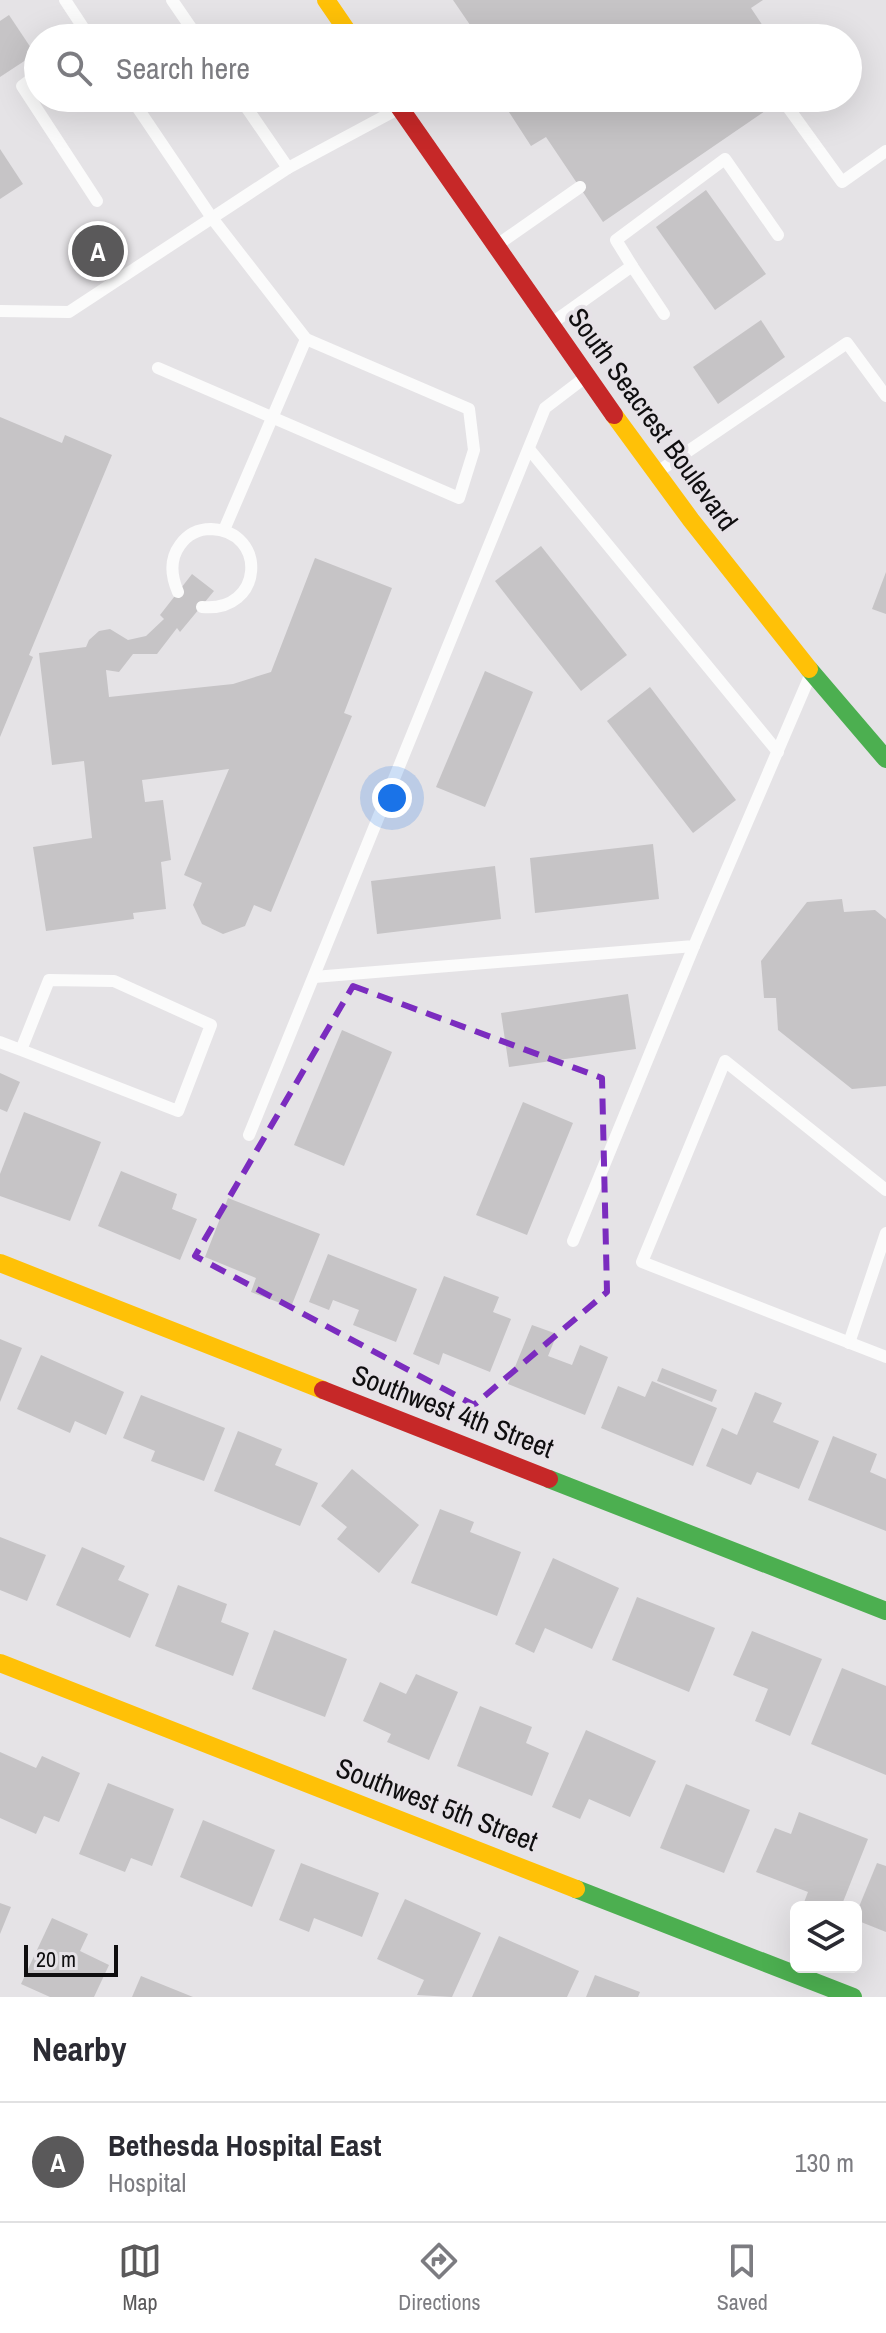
<!DOCTYPE html>
<style>
:root{--surface:#fff;--page:#f2f2f3;--text:#2b2b33;--muted:#7c7c81;--line:#e1e1e2;--accent:#5a595a}
body{margin:0;font-family:"Archivo Narrow",sans-serif;background:var(--page);color:var(--text)}
.controls{position:absolute;right:24px;bottom:24px;display:grid;overflow:hidden;border-radius:12px;box-shadow:0 8px 32px #0002}
.controls button{width:72px;height:72px;display:grid;place-items:center;padding:0;border:0;border-bottom:2px solid var(--line);background:var(--surface);color:var(--text);font:40px sans-serif}
.scale{position:absolute;left:24px;bottom:20px;width:94px;box-sizing:border-box;padding-left:8px;border:4px solid #0f0e0f;border-top:0;font-size:22px;line-height:28px;white-space:nowrap;color:#0f0e0f;-webkit-text-stroke:6px #e6e2e7;paint-order:stroke}
.you{position:absolute;left:392px;top:798px;width:28px;height:28px;margin:-20px;border:6px solid #fff;border-radius:50%;background:#1a73e8;box-shadow:0 0 0 12px #1a73e833}
.badge{display:grid;place-items:center;width:52px;height:52px;border-radius:50%;background:var(--accent);color:#fff;font-size:26px;font-weight:700}
.pin{position:absolute;translate:-50% -50%;border:4px solid #fff;box-shadow:0 2px 8px #0006}
.list{margin:0;padding:0;list-style:none}
h2{display:flex;justify-content:space-between;align-items:center;height:104px;margin:0;padding:0 32px;font-size:34px}
h2 small{font-size:26px;font-weight:400;color:var(--muted)}
.list li{display:grid;grid-template-columns:52px 1fr auto;gap:24px;align-items:center;box-sizing:border-box;height:120px;padding:0 32px;border-top:2px solid var(--line)}
.list b{display:block;font-size:30px;white-space:nowrap}
.list p{margin:0;font-size:26px;white-space:nowrap;color:var(--muted)}
.list em{font-size:26px;font-style:normal;color:var(--muted)}
.icon{flex:none;width:44px;height:44px;fill:none;stroke:currentColor;stroke-width:2;stroke-linecap:round;stroke-linejoin:round}
.map{position:relative;flex:none;width:886px;height:1997px;overflow:hidden}
.search{position:absolute;background:var(--surface);box-shadow:0 8px 32px #0002;left:24px;right:24px;top:24px;height:88px;display:flex;align-items:center;gap:20px;box-sizing:border-box;padding:0 28px;border-radius:44px;color:var(--muted);font-size:30px}
.sheet{height:224px;background:var(--surface)}
nav{display:flex;justify-content:space-around;align-items:center;box-sizing:border-box;height:112px;border-top:2px solid var(--line);background:var(--surface);font-size:22px;color:var(--muted)}
nav a{display:grid;justify-items:center;gap:4px}
nav .on{color:var(--accent)}
.map>svg:first-child{display:block}
.building{fill:#c6c4c6}
.lines{fill:none;stroke-linecap:round;stroke-linejoin:round}
.lane{stroke:#fbfbfb;stroke-width:12}
.fast{stroke:#4caf50;stroke-width:18}
.slow{stroke:#ffc107;stroke-width:18}
.jam{stroke:#c62828;stroke-width:18}
.marked{fill:none;stroke:#7b2cbf;stroke-width:6;stroke-dasharray:16 10;stroke-linejoin:round}
.labels{text-anchor:middle;dominant-baseline:central;stroke-width:8;stroke-linejoin:round;paint-order:stroke}
.street-label{font-size:28px;fill:#0f0e0f;stroke:#e6e2e7}
</style>
<div class="map">
<svg width="886" height="1997" viewBox="0 0 886 1997">
<rect width="100%" height="100%" fill="#e5e3e6"/>
<g class="building">
<polygon points="453,0 763,0 751,8 771,38 479,38"/>
<polygon points="9,15 35,54 0,77 0,21"/>
<polygon points="500,98 784,98 603,222 546,137 531,146"/>
<polygon points="0,149 23,184 0,199"/>
<polygon points="706,190 766,274 715,310 656,227"/>
<polygon points="761,320 785,357 718,404 693,367"/>
<polygon points="0,417 62,443 65,435 112,455 29,655 33,657 0,737"/>
<polygon points="541,546 627,655 581,691 495,581"/>
<polygon points="315,558 392,588 344,713 352,716 271,912 254,905 245,926 223,934 202,924 193,905 202,883 184,875 229,769 142,780 145,802 163,800 171,860 161,862 166,909 133,913 134,919 46,931 33,847 92,838 84,761 52,765 39,653 86,647 89,640 99,631 110,629 128,640 146,636 164,619 160,615 192,574 214,591 180,632 177,628 157,654 133,654 119,672 106,670 109,697 233,684 271,672"/>
<polygon points="886,572 886,614 872,609"/>
<polygon points="485,671 533,692 485,807 436,787"/>
<polygon points="650,687 736,800 693,833 607,721"/>
<polygon points="653,844 659,899 535,913 530,858"/>
<polygon points="495,866 501,919 377,934 371,881"/>
<polygon points="842,899 844,912 875,910 886,919 886,1086 852,1089 778,1030 776,998 764,998 761,961 807,902"/>
<polygon points="628,994 636,1049 509,1067 501,1013"/>
<polygon points="342,1030 392,1052 344,1166 294,1145"/>
<polygon points="0,1073 20,1082 7,1112 0,1109"/>
<polygon points="523,1102 573,1123 527,1235 476,1215"/>
<polygon points="24,1112 101,1142 70,1221 0,1196 0,1174"/>
<polygon points="121,1171 177,1194 172,1209 197,1219 180,1260 98,1226"/>
<polygon points="228,1198 320,1234 291,1307 251,1292 256,1278 205,1257"/>
<polygon points="328,1254 417,1289 396,1342 353,1325 359,1310 333,1300 329,1310 309,1302"/>
<polygon points="444,1276 499,1297 493,1312 511,1319 490,1372 443,1353 439,1365 413,1354"/>
<polygon points="532,1325 557,1334 548,1356 572,1365 580,1345 608,1357 585,1415 508,1384"/>
<polygon points="0,1339 22,1348 0,1402"/>
<polygon points="41,1355 124,1392 106,1435 75,1421 70,1433 17,1409"/>
<polygon points="662,1368 717,1390 712,1402 657,1381"/>
<polygon points="652,1381 717,1408 693,1466 601,1428 618,1386 645,1397"/>
<polygon points="755,1392 782,1403 773,1422 819,1441 799,1489 757,1472 751,1485 706,1466 722,1428 737,1435"/>
<polygon points="141,1395 225,1428 204,1481 151,1461 155,1451 123,1438"/>
<polygon points="238,1431 282,1449 275,1465 318,1483 300,1526 214,1491"/>
<polygon points="833,1436 877,1454 870,1472 886,1479 886,1531 808,1500"/>
<polygon points="352,1469 419,1525 379,1573 337,1539 347,1527 321,1506"/>
<polygon points="440,1509 474,1522 470,1532 521,1552 497,1616 411,1583"/>
<polygon points="0,1537 46,1555 27,1601 0,1590"/>
<polygon points="82,1547 125,1566 118,1580 149,1594 130,1638 56,1605"/>
<polygon points="553,1558 619,1588 592,1649 545,1628 534,1653 515,1644"/>
<polygon points="178,1585 227,1604 221,1622 249,1633 233,1676 155,1646"/>
<polygon points="637,1597 715,1628 689,1692 612,1660"/>
<polygon points="274,1630 347,1659 325,1717 252,1689"/>
<polygon points="752,1631 822,1659 790,1736 755,1721 768,1689 733,1675"/>
<polygon points="842,1668 886,1686 886,1775 811,1744"/>
<polygon points="416,1674 458,1692 429,1760 387,1742 391,1734 363,1721 380,1682 406,1694"/>
<polygon points="480,1706 532,1727 526,1743 549,1753 532,1796 457,1766"/>
<polygon points="586,1730 656,1761 630,1817 589,1799 580,1819 552,1807"/>
<polygon points="0,1752 36,1768 42,1756 80,1773 59,1822 44,1816 36,1834 0,1818"/>
<polygon points="108,1783 174,1809 152,1866 131,1858 125,1872 79,1854"/>
<polygon points="686,1784 750,1810 724,1873 660,1848"/>
<polygon points="799,1812 868,1839 841,1907 803,1905 808,1892 756,1872 775,1828 791,1834"/>
<polygon points="203,1820 275,1850 252,1907 180,1877"/>
<polygon points="301,1863 379,1893 362,1937 314,1918 309,1932 279,1920"/>
<polygon points="877,1863 886,1866 886,1932 856,1920 856,1914"/>
<polygon points="405,1899 481,1933 452,1997 417,1995 424,1980 377,1959"/>
<polygon points="0,1903 11,1907 0,1934"/>
<polygon points="52,1918 88,1934 80,1951 109,1965 94,1997 50,1997 21,1984"/>
<polygon points="499,1936 579,1971 567,1997 472,1997"/>
<polygon points="595,1975 640,1992 638,1997 586,1997"/>
<polygon points="141,1976 193,1997 132,1997"/>
</g>
<g class="lines">
<g class="lane">
<polyline points="65,0 90,38"/>
<polyline points="172,0 198,38"/>
<polyline points="38,74 22,86 97,201"/>
<polyline points="131,98 212,218 306,339 469,409 474,450 459,498 158,368"/>
<polyline points="782,99 842,182 886,151"/>
<polyline points="288,168 398,109"/>
<polyline points="497,245 580,187"/>
<polyline points="632,266 616,240 725,159 778,235"/>
<polyline points="0,311 69,312 288,168 240,98"/>
<polyline points="552,323 632,266 664,314"/>
<polyline points="529,449 778,752"/>
<polyline points="659,471 847,343 886,396"/>
<polyline points="224,530 306,339"/>
<path d="M178,592C171,576 169,560 180,545C187,535 198,529 211,529C268,531 264,613 202,607"/>
<polyline points="314,977 694,946 809,678"/>
<polyline points="0,1042 21,1050 178,1111 211,1025 114,981 49,980 21,1050"/>
<polyline points="249,1135 545,408 583,379"/>
<polyline points="886,1190 725,1061 642,1262 886,1357"/>
<polyline points="573,1241 694,946"/>
<polyline points="849,1343 886,1233"/>
</g>
<g class="fast">
<polyline points="809,669 886,759"/>
<polyline points="549,1479 886,1611"/>
<polyline points="576,1889 853,1997"/>
</g>
<g class="slow">
<polyline points="326,0 352,38"/>
<polyline points="614,415 691,520 809,669"/>
<polyline points="0,1263 323,1390"/>
<polyline points="0,1663 576,1889"/>
</g>
<g class="jam">
<polyline points="393,98 614,415"/>
<polyline points="323,1390 549,1479"/>
</g>
</g>
<path class="marked" d="M353,986L602,1078L607,1292L474,1405L195,1256Z"/>
<g class="labels">
<g class="street-label">
<text transform="translate(653 419) rotate(54)">South Seacrest Boulevard</text>
<text transform="translate(453 1411) rotate(21)">Southwest 4th Street</text>
<text transform="translate(437 1804) rotate(21)">Southwest 5th Street</text>
</g>
</g>
</svg>
<div class="controls">
<button><svg class="icon" aria-label="layers" viewBox="0 0 24 24"><path d="M12 4l9 5-9 5-9-5zM3 14l9 5 9-5"/></svg></button>
</div>
<div class="scale">20 m</div>
<div class="you"></div>
<div class="pin badge" style="left:98px;top:251px">A</div>
<div class="search"><svg class="icon" aria-label="search" viewBox="0 0 24 24"><circle cx="10" cy="10" r="6"/><path d="M15 15l6 6"/></svg>Search here</div>
</div>
<section class="sheet">
<h2>Nearby<small></small></h2>
<ul class="list">
<li><span class="badge">A</span><div><b>Bethesda Hospital East</b><p>Hospital</p></div><em>130 m</em></li>
</ul>
</section>
<nav>
<a class="on"><svg class="icon" aria-label="map" viewBox="0 0 24 24"><path d="M3 6l6-2 6 2 6-2v14l-6 2-6-2-6 2zM9 4v14M15 6v14"/></svg>Map</a>
<a><svg class="icon" aria-label="directions" viewBox="0 0 24 24"><path d="M12 3l9 9-9 9-9-9zM9 14v-3h6M13 9l2 2-2 2"/></svg>Directions</a>
<a><svg class="icon" aria-label="saved" viewBox="0 0 24 24"><path d="M7 4h10v16l-5-4-5 4z"/></svg>Saved</a>
</nav>
